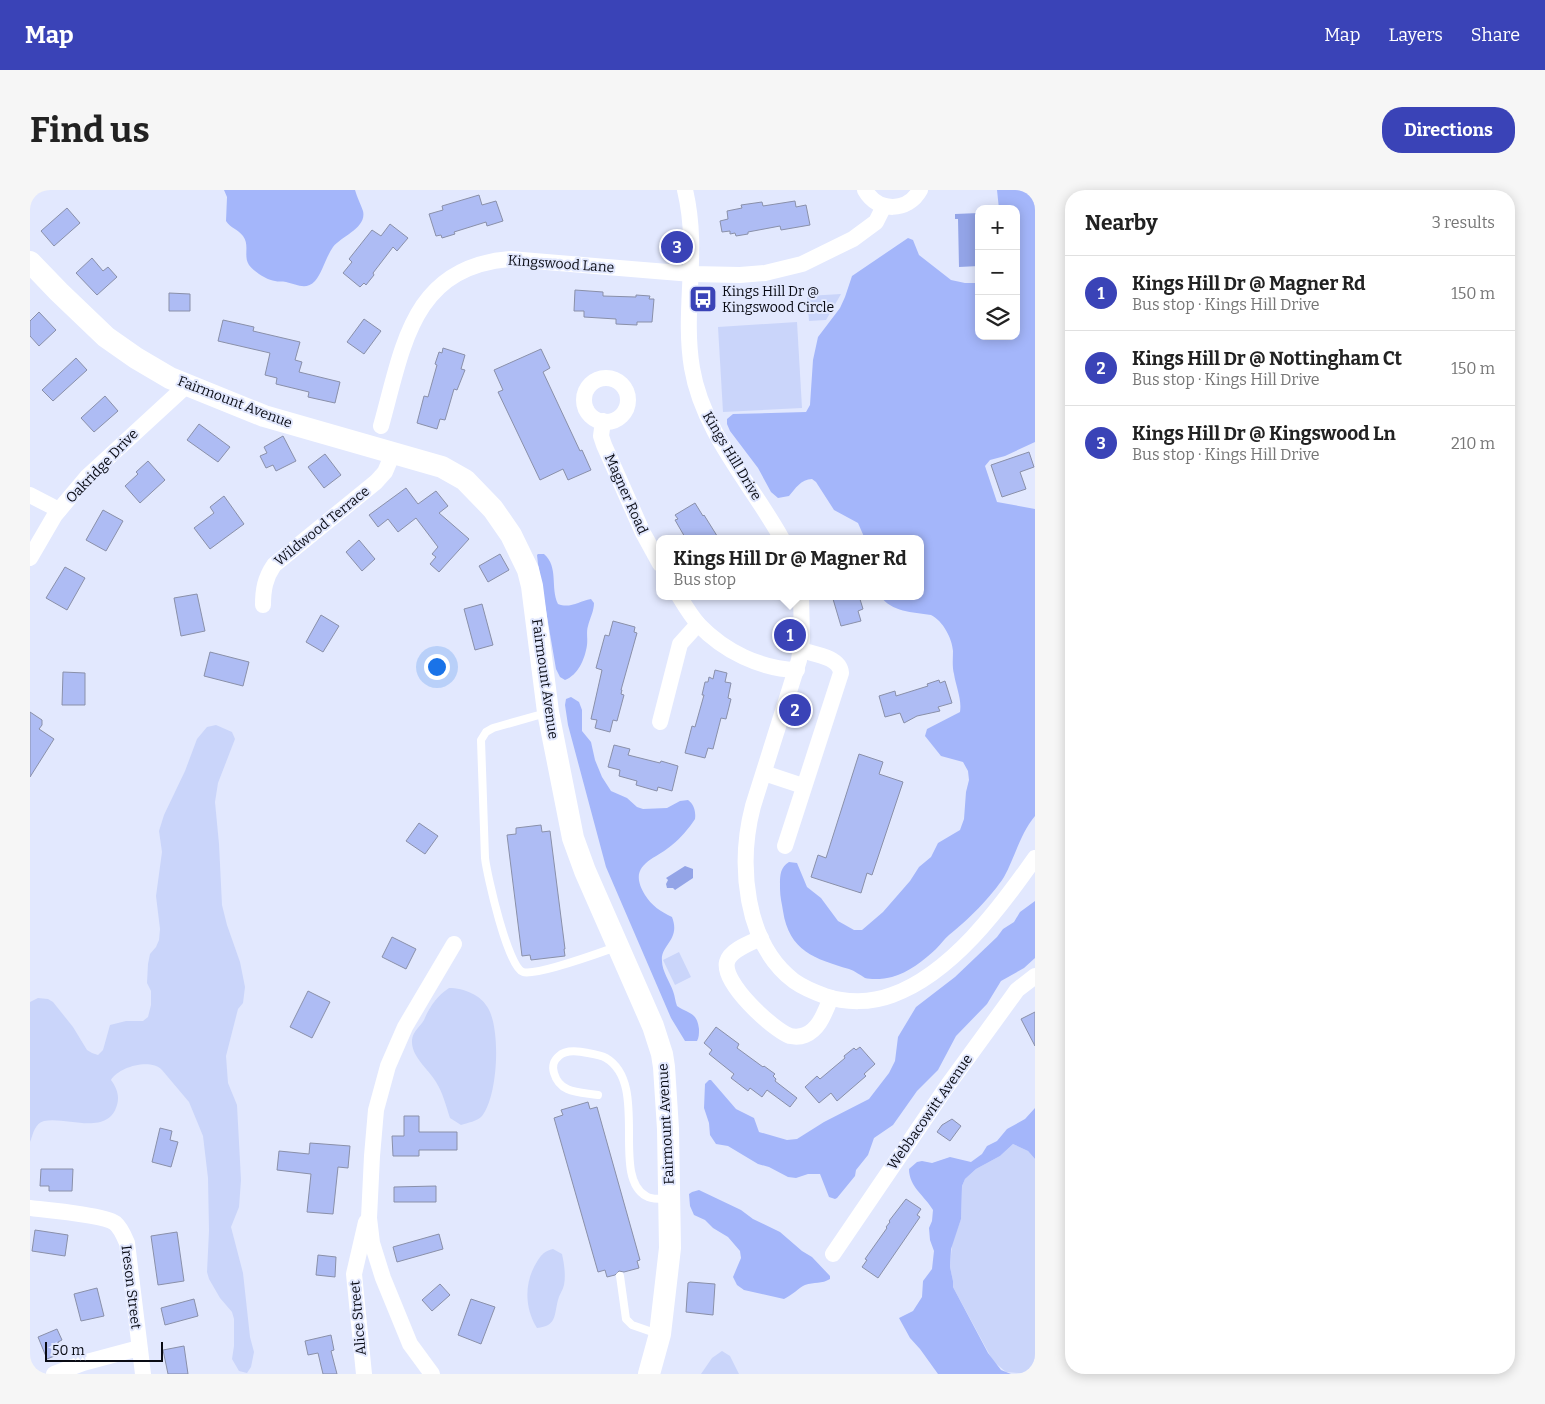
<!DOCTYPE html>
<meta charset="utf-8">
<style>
:root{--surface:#fff;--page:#f6f6f6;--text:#222;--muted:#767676;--line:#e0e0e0;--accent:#3a43b7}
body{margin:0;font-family:Bitter,serif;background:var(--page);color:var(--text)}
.controls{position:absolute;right:15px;top:15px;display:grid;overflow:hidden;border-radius:10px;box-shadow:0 2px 12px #0003}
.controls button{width:45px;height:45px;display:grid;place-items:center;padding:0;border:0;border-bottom:1px solid var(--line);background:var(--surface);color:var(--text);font:25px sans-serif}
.scale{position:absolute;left:15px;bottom:12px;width:118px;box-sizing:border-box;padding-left:5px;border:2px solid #090b14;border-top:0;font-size:14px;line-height:18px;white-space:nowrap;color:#090b14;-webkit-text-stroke:4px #e2e8fe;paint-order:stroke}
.you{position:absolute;left:406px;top:476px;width:18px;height:18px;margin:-12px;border:4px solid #fff;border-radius:50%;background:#1a73e8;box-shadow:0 0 0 8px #1a73e833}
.badge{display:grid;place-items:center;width:32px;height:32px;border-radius:50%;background:var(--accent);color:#fff;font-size:16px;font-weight:700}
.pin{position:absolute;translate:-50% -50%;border:2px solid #fff;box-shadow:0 1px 5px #0006}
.popup{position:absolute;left:626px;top:345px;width:268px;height:65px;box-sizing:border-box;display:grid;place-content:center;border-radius:10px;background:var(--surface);filter:drop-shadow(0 1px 4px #0005);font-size:16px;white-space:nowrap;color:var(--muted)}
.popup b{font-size:19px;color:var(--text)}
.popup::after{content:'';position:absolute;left:50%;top:100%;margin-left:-10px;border:10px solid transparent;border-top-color:var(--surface)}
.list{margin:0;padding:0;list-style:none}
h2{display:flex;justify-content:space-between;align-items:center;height:65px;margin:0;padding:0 20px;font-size:21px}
h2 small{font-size:16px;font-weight:400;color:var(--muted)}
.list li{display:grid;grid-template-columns:32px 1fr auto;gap:15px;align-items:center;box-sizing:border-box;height:75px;padding:0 20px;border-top:1px solid var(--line)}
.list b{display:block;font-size:19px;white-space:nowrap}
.list p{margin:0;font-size:16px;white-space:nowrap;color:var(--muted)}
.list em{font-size:16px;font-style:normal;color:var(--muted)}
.icon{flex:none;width:28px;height:28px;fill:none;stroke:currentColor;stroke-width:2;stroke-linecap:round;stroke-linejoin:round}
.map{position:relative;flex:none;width:1005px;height:1184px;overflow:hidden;border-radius:20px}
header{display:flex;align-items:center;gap:30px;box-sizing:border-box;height:70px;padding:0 25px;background:var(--accent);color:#fff}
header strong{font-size:24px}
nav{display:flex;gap:28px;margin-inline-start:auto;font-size:18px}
.intro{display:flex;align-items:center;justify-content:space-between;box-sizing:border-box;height:120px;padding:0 30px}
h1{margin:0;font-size:35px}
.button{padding:12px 22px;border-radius:20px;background:var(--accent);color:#fff;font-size:18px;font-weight:700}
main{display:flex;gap:30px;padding:0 30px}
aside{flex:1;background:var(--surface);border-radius:20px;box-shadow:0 2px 12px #0003}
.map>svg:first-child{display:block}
.green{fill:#cad5fa}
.forest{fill:#a4b6fa}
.water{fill:#93a4e7}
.building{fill:#aebcf4;stroke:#8a90a9}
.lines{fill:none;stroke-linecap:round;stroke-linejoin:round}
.lane{stroke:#fff;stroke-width:8}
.street{stroke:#fff;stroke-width:16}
.secondary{stroke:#fff;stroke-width:22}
.labels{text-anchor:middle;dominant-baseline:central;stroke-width:4;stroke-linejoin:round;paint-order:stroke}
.street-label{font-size:14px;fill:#090b14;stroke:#e2e8fe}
.poi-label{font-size:14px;fill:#090b14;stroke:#e2e8fe;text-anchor:start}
</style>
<header>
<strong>Map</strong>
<nav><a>Map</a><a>Layers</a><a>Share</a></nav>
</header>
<div class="intro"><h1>Find us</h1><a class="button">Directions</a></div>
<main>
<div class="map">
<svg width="1005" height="1184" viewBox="0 0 1005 1184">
<rect width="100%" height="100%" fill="#e2e8fe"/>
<g class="green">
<polygon points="811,104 796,130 779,131 777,106"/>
<polygon points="767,132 772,218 693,222 688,137"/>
<path d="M186,535L202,542L205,549L188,593L185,612L189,654L192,715L197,735L210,772L215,797L213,813L208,819L196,866L198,893L207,915L211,990L209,1017L201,1037L213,1083L220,1147L224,1162L221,1177L217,1183L209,1181L202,1169L204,1156V1129L202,1122L190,1108L179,1089L177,1082L179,1041L178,988L173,946L159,912L132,880C120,868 89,877 81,890C86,897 90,905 87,915C78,947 36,926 14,931C5,933 3,944 0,952V812L8,808L18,809L23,812L43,837L57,860L62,863L68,865L73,860L80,835L96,831H113L118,827L121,815V801L117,793L118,774L120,764L126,757L129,750L130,739L126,706L132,662L129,641L134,625L155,581L167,549L177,537Z"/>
<polygon points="649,762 661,787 645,795 633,770"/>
<path d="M419,798C434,798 451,805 458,818C471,840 468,906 452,926C448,931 437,933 431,935L420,928C416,916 413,903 406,892C398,878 381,867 382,850C383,841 390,837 394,830C400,816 407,806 419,798Z"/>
<polygon points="983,954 998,961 1005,969 1005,1176 999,1184 976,1182 963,1171 923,1097 923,1091 920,1077 922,1054 931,1029 932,996 935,989 946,979 970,966"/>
<path d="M523,1059L532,1064C534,1073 536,1085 534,1095C533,1100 529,1105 528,1110C524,1125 527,1136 507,1138C494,1117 494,1091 508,1070C512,1064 515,1061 523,1059Z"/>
<polygon points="692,1161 700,1166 709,1184 671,1184 682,1168"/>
</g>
<g class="forest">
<path d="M194,0H325C327,7 331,15 333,21C337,38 312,46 303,57C296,67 292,83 285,91C276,101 266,94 256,92C252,91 248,92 245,91C237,90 223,81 219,75C213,66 220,55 213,46C208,39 200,38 196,31L197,7Z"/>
<path d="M967,0H1005V252L975,266L960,270L955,276L967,312L1005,319V626C990,644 985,667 974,687C962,706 937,731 919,745C914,749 911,754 906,759C894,770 878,783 862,787C855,789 842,790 835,788C830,785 825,781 819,779C785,769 759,761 753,721C752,714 750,707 750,699C750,688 749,678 759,672L767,673L777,697L791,708L808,731L824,740H832L853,722L880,691L889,677L901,667L908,653L930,640L934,629L936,602L939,590L938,581L933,572L911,566L895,546L897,539L930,522C932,509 926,497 924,484C922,476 923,468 923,461C922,448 913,431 901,425C882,422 862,422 850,406H890V349H835L828,333L804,320L786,292L782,289C771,289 765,299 759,306L748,308L741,302L728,278L700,241L697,234V229L703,224L776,222L780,215L783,170L788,147L810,118L815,107L822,86L878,48L883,50L889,65L921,90L935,93H949V146H986V19H969Z"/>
<path d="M508,364H514C529,377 520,398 528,414C540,419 549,411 561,409L564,413C564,421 560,428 558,436C556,442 558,449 557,455C555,469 548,485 535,490L530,487L526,479L508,374L507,365Z"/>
<path d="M541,507L549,512L552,520V541L561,552L565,570L572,587L581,601L597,608L607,617L613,619L637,618L650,611L658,610C664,614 666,622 665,629C659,638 651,648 642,655C625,670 596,674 615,705C621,715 631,722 642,727C651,750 630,755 632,771C632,781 640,792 643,801C645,806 645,811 647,816C659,824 667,822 669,839C669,844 669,847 667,851H655L641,828L576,677L538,535L535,515L536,509Z"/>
<polygon points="1005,711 1005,768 994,778 971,791 957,814 926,846 908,880 887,901 863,935 844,948 838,965 826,980 825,986 807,1008 805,1009 799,1007 790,984 778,984 766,988 758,987 739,977 728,974 698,956 686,954 680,945 679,933 674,918 675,894 679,890 681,890 706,919 724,928 729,942 757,950 767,949 794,932 839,909 859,883 865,871 868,847 886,817 925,787 967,747 973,739 984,732 990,722"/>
<path d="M1005,918V969L998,961L983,954L970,966L946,979L935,989L932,996L931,1029L921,1059L920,1077L923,1091V1097L958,1163L971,1180L981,1184H908L890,1159L880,1148L869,1128L883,1121L892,1107L893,1091L902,1079L904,1061L900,1050L899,1038L902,1031L903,1020C895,1006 879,997 879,979L887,972L892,971L902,973L920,967L941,972L952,964L957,956L967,951L977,939L995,929Z"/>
<path d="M669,1000L711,1020L723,1029L750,1042L772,1061L782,1067L800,1086V1089C792,1094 784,1092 775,1095C770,1097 761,1106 754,1109L714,1100L707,1095L703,1087L711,1068L710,1061L698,1047L683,1038L675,1030L664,1025L660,1016L659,1004L662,1002Z"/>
</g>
<g class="water">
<polygon points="949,23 949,76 929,77 928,29 925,29 925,24"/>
<polygon points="655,676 663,679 663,688 645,700 643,698 637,698 636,694 638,690 636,688"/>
</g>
<g class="building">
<polygon points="449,5 452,15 466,11 473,31 457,36 456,32 424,42 425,44 412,48 411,45 406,46 399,24 413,20 412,16"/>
<polygon points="765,11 766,17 776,15 780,35 751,40 750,36 718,42 718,44 706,46 705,43 700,44 700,41 692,42 690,31 698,29 697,21 712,18 711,15 732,12 733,16"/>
<polygon points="37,18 50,33 24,56 11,41"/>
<polygon points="360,34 378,48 367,61 363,57 343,83 344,85 336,95 334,93 330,97 313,83 322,72 319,69 342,40 351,46"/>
<polygon points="62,68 73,81 78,77 87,87 67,105 46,83"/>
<polygon points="545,100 573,102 573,106 606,107 606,105 620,106 619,109 624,109 622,132 607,132 607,135 586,134 586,129 554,127 554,121 544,121"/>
<polygon points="139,103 160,104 160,121 139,121"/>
<polygon points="9,122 26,140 9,156 0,146 0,131"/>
<polygon points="334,129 351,141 334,164 317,152"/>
<polygon points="193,130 224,137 223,141 270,152 265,170 272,172 269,182 310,192 305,213 278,207 279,202 246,194 247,188 235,185 240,163 188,151"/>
<polygon points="413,158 435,165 431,179 435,180 427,200 424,199 415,230 410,229 407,239 387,233 394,206 398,207 407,175 405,174 409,162 412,163"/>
<polygon points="511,159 520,178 513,182 550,261 552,260 561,280 538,290 533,279 510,290 468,202 473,200 464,180"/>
<polygon points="46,168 57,180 23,211 12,200"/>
<polygon points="75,206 88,221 64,242 51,228"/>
<polygon points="169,234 200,257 188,272 157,250"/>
<polygon points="253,246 266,271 246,281 243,275 236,278 230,266 237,263 234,257"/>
<polygon points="999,262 1004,277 990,282 996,299 972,307 961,275"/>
<polygon points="295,264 311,285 294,298 278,277"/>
<polygon points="118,271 135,290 110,313 95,296 108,284 106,282"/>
<polygon points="376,298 388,314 406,301 418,316 409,323 439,349 409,382 400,374 406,367 402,364 408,357 386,328 368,342 358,329 348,337 339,325"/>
<polygon points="194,306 214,334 180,359 164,338 184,323 180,317"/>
<polygon points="665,313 673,326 674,325 689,349 656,349 645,330 648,329 645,325"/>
<polygon points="73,320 93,331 76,361 56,350"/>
<polygon points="329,350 345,369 332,381 316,362"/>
<polygon points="470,364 479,380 458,392 449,376"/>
<polygon points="35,377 55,388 37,420 16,408"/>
<polygon points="167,404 175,441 151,446 144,408"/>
<polygon points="814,406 829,406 833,419 828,421 831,431 811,436 803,409"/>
<polygon points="452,414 463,455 445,460 434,419"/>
<polygon points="291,425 309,436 293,462 276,452"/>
<polygon points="583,431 605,437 604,442 607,443 591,500 592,500 591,504 594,505 587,531 583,530 580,542 565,538 567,530 561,529 572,480 566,478 575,445 579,446"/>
<polygon points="180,462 219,472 213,496 174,486"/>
<polygon points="685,480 697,483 695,492 701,493 698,508 701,509 696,529 691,528 683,559 678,558 675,568 655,563 662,536 665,537 674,505 672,505 675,492 678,492 679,487 683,489"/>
<polygon points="33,482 55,483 55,515 32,515"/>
<polygon points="909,490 910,493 915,491 922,513 908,517 910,521 887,526 874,533 870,523 855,527 849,506 865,501 866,506 898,496 897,494"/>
<polygon points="0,522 12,530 12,535 9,539 24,549 0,587"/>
<polygon points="584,555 600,559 598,565 630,573 631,571 648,576 642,601 628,597 627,601 606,595 607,591 589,586 590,580 578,577"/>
<polygon points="829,564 853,572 849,584 873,592 842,685 837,683 831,703 781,687 788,665 796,668"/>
<polygon points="389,633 408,646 395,664 376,651"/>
<polygon points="511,635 512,642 520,641 535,759 534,759 535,766 501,770 500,765 492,766 477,645 486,644 486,638"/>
<polygon points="362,747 386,759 376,779 352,767"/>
<polygon points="278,801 300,812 282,848 260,837"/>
<polygon points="1005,822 1005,856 991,829"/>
<polygon points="686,837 709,854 707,858 733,877 734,876 745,884 743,886 746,889 745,891 767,908 760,917 737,900 732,907 720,898 718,901 701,888 704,884 679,864 682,860 674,853"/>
<polygon points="830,857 845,874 834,884 836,886 807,911 801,903 789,913 775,897 787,886 790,889 815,868 814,866 824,858 826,860"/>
<polygon points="558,912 560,919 567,917 610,1070 607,1071 609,1078 594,1082 589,1081 585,1085 577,1087 575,1080 568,1082 524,928 533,925 531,920"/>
<polygon points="374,926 389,926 389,942 427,942 427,960 389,960 389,966 363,966 362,946 374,946"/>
<polygon points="922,929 931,936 920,951 907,942 912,935"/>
<polygon points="130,938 142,941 140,950 148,952 141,977 122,972"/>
<polygon points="280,953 320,956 318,978 308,977 303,1024 277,1022 281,984 247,980 249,961 279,964"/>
<polygon points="11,979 43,979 42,1001 19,1001 19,996 10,996"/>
<polygon points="406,996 406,1012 364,1012 364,997"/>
<polygon points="876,1009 891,1019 887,1025 890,1027 848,1088 832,1077 837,1070 835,1069 857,1038 856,1037 860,1032 859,1031"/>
<polygon points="5,1040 38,1045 35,1066 2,1061"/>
<polygon points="147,1042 154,1091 128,1095 121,1046"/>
<polygon points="409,1044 413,1059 367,1072 363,1057"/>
<polygon points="288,1065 306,1067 305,1087 286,1085"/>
<polygon points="660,1092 685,1094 683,1125 656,1122 658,1093"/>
<polygon points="410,1094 420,1105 402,1121 392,1110"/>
<polygon points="67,1098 74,1126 51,1131 44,1104"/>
<polygon points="164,1109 168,1126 135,1135 131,1118"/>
<polygon points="441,1109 465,1117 451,1154 428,1145"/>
<polygon points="27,1139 32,1150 28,1152 32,1163 17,1169 8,1147"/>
<polygon points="301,1145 304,1160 301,1161 307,1184 293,1184 288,1163 278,1165 275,1151"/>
<polygon points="154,1156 158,1184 138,1184 133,1160"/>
</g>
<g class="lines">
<g class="lane">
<path d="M516,523L463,538L456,542L451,550L455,668C457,685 478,778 493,782C507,786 569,763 586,757"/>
<path d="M568,905C550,902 530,904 524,883C522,876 523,871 529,866C536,859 549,861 558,863C564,864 571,865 576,868C620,894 580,986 616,1006C622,1010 631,1009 638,1008"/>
<polyline points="590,1086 596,1129 602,1135 628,1144"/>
</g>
<g class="street">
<path d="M655,0C670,62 652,118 662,178C673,243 721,293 752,349"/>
<path d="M835,0C848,23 878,22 890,0"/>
<circle cx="576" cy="210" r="22"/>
<polyline points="573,231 571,246 574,255 613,343 630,374"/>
<path d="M351,236C373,158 381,77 480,69L662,84L710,85L735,83L772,74L823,49L846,32L854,16"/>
<polyline points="0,305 29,320"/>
<polyline points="0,368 25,325 57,287 157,195"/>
<path d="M649,406C655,416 661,426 669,435C694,461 730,479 767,480"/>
<path d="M771,406L772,449L769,470L723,616C708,673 714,753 764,791C774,798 784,802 795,806C816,813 841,813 862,805C921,784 970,718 1005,668"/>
<path d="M233,415C233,400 235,388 244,375L346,292L355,282L363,263"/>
<polyline points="630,532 650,454 668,434"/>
<polyline points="734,583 773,596"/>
<path d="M755,656L811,483C810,467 784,464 771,460"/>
<path d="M731,748C720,753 700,760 697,772C692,793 742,839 760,846C765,847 770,847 775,845C790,839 795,821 801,808"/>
<path d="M0,1018C17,1020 74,1025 85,1033C91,1038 94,1046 97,1053L113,1184"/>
<polyline points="803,1064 918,895 982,807 987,800 1005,786"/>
<polyline points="24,1184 53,1173 109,1158"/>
<polyline points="334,1184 324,1084 336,1032"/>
<polyline points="402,1184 380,1154 353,1088 342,1053 339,1028 342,966 346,920 358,876 375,837 424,754"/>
</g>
<polyline class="secondary" points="0,72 29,102 76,147 106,168 140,188 234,226 412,277 435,290 463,319 481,345 498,380 502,396 518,522 543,648 555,681 623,836 632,864 634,877 638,939 640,1058 630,1144 619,1184"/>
</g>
<defs>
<symbol id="bus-square" viewBox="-11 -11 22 22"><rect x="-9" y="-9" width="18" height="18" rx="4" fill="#3a43b7" stroke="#e2e8fe"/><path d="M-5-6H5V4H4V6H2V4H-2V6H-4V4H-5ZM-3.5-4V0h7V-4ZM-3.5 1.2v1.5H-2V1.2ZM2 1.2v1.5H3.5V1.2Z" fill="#fff"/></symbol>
</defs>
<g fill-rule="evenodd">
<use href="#bus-square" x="657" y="93" width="32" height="32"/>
</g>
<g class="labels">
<g class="street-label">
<text transform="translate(531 74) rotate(4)">Kingswood Lane</text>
<text transform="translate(205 212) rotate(21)">Fairmount Avenue</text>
<text transform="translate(702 266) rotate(59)">Kings Hill Drive</text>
<text transform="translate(72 276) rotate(-46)">Oakridge Drive</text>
<text transform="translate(596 304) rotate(66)">Magner Road</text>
<text transform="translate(292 336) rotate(-39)">Wildwood Terrace</text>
<text transform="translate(515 489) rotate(82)">Fairmount Avenue</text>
<text transform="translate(900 922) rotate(-55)">Webbacowitt Avenue</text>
<text transform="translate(636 934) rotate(-93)">Fairmount Avenue</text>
<text transform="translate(101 1097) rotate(83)">Ireson Street</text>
<text transform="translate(328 1128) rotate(-95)">Alice Street</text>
</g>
<g class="poi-label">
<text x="692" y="101">Kings Hill Dr @<tspan x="692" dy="16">Kingswood Circle</tspan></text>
</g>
</g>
</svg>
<div class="controls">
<button>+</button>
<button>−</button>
<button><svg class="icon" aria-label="layers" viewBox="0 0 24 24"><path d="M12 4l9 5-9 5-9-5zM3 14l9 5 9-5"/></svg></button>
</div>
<div class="scale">50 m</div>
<div class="you"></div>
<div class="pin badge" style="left:760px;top:445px">1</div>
<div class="popup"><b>Kings Hill Dr @ Magner Rd</b>Bus stop</div>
<div class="pin badge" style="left:765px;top:520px">2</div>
<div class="pin badge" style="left:647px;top:57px">3</div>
</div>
<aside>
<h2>Nearby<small>3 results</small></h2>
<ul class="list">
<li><span class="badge">1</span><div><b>Kings Hill Dr @ Magner Rd</b><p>Bus stop · Kings Hill Drive</p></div><em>150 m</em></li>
<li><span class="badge">2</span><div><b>Kings Hill Dr @ Nottingham Ct</b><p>Bus stop · Kings Hill Drive</p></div><em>150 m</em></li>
<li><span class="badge">3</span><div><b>Kings Hill Dr @ Kingswood Ln</b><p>Bus stop · Kings Hill Drive</p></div><em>210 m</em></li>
</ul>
</aside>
</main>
